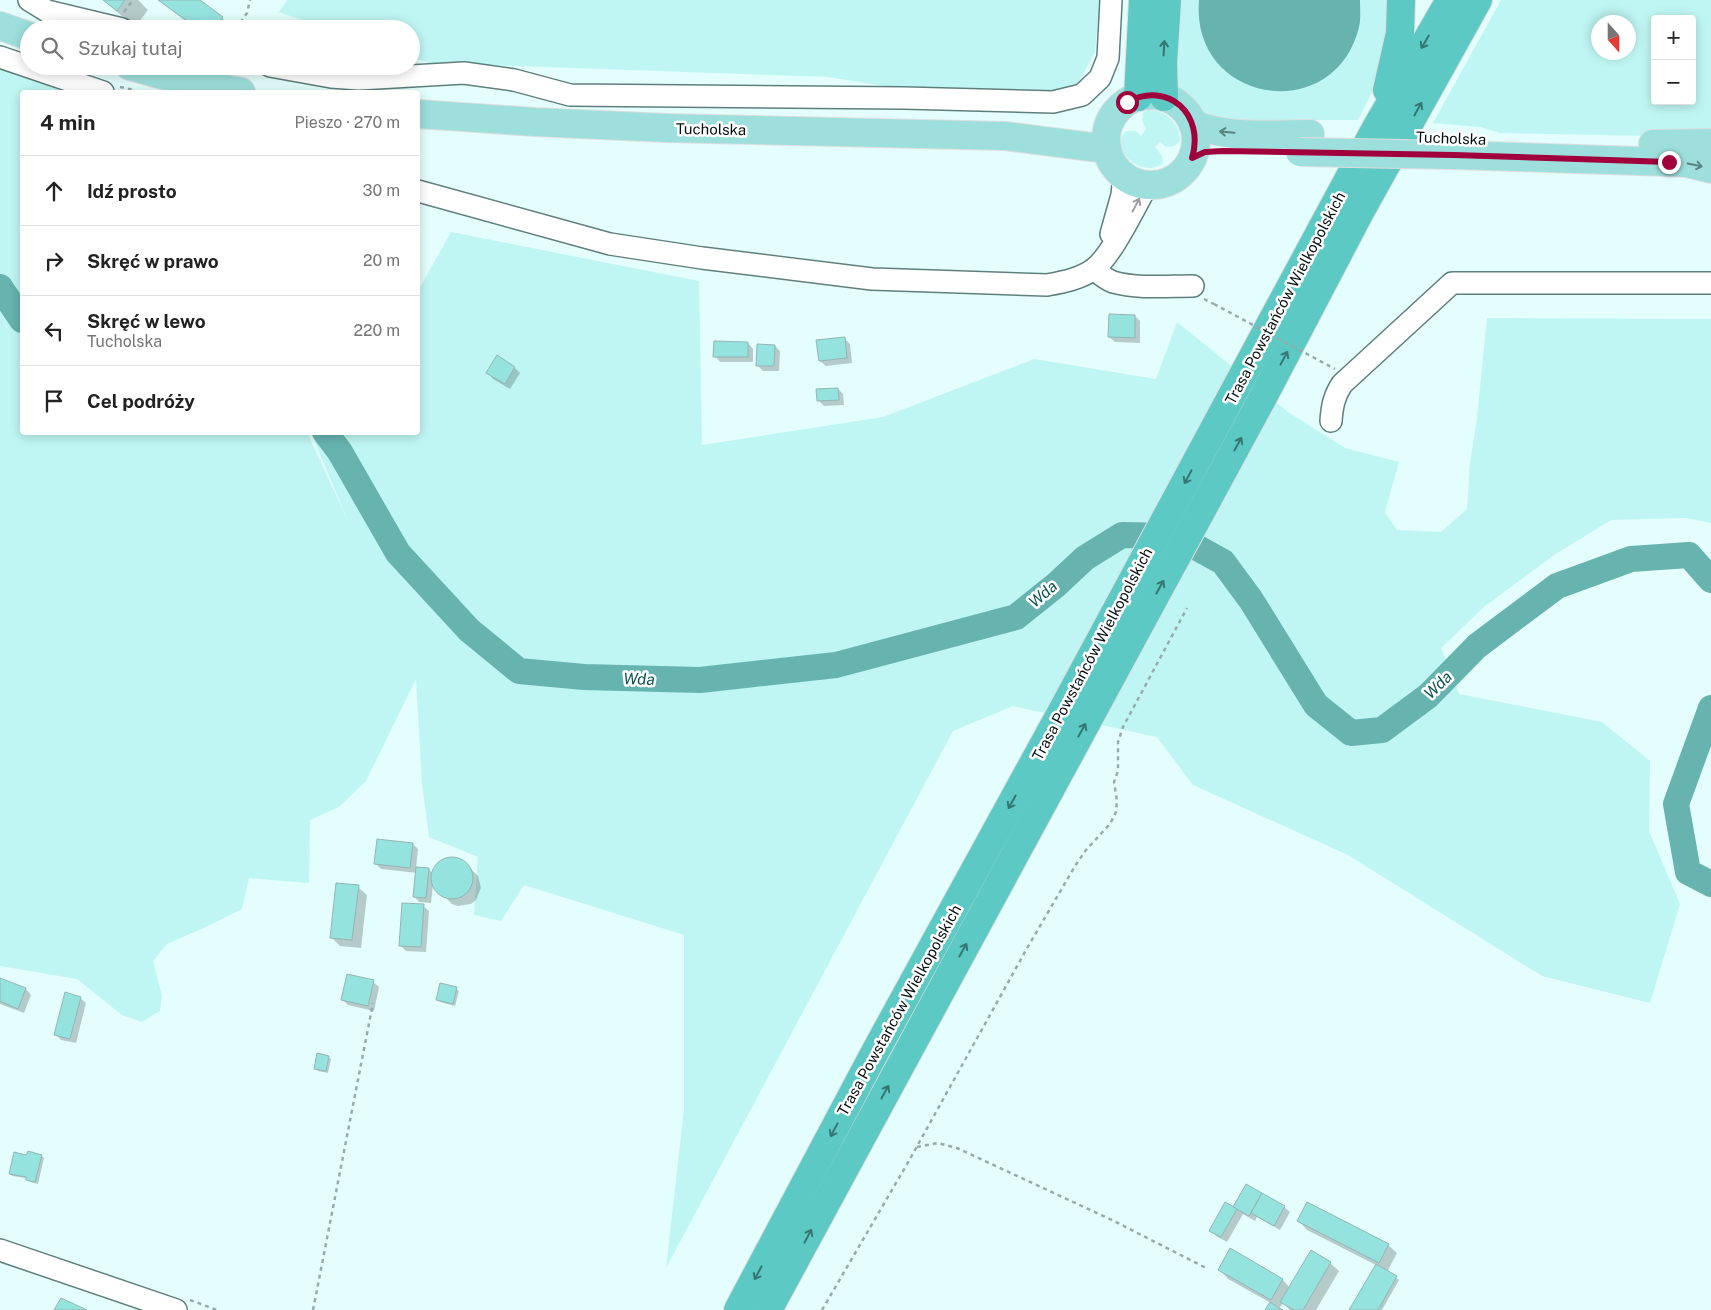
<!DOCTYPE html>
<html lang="pl">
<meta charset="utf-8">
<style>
:root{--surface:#fff;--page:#f2f2f2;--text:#222;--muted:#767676;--line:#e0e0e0}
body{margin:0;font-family:"Public Sans",sans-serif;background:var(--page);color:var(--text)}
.controls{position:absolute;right:15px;top:15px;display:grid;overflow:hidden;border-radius:5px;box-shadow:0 2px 12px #0003}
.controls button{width:45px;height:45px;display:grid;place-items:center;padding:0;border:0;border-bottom:1px solid var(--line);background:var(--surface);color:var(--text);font:25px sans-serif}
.compass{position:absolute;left:1591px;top:15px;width:45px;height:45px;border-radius:50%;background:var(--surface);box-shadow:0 2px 12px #0003;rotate:159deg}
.stop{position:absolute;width:15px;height:15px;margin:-11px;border:4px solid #a0003b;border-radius:50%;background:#fff}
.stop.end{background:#a0003b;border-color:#fff;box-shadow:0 1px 5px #0008}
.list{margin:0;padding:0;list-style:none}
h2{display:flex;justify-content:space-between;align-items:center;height:65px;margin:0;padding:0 20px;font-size:21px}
h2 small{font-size:16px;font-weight:400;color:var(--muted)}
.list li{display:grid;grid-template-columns:32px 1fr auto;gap:15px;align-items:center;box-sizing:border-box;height:70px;padding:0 20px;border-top:1px solid var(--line)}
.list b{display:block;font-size:19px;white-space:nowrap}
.list p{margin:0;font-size:16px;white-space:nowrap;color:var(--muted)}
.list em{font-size:16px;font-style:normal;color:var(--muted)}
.icon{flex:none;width:28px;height:28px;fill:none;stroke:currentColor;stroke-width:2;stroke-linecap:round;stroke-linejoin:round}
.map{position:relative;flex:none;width:1711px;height:1310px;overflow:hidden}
.search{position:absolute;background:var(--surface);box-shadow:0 2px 12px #0003;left:20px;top:20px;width:400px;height:55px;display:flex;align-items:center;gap:12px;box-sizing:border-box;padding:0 18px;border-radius:28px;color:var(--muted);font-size:19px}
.panel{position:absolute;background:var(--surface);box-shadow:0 2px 12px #0003;left:20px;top:90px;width:400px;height:345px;border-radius:5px}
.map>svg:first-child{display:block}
.green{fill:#bff6f3;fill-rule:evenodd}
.water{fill:#66b3af}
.shadow{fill:#0003}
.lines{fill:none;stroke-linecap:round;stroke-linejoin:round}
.river{stroke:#66b3af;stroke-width:26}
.building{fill:#95e3df;stroke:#94b5b3}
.minor-casing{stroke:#5f7f7d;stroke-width:24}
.major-casing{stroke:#dcdede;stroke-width:30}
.highway-casing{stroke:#dcdede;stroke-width:30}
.path{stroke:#96acaa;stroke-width:2.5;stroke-dasharray:4 4;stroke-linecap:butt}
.minor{stroke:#fff;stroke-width:21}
.major{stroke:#9ddfdc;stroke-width:28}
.highway{stroke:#5cc9c4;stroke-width:28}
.major-bridge-casing{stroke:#dcdede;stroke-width:30;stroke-linecap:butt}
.path-bridge{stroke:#96acaa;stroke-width:2.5;stroke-dasharray:4 4;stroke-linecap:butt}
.major-bridge{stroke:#9ddfdc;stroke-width:28}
.oneway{stroke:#357673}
.oneway2{stroke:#598280}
.oneway3{stroke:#9b9f9f}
.route{stroke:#a0003b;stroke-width:6}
.labels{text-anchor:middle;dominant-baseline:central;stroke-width:5;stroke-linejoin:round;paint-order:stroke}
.street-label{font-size:15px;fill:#051010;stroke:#fff}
.water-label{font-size:16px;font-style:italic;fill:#0c5250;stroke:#fff}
</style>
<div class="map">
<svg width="1711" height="1310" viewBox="0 0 1711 1310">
<rect width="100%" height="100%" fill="#e3fefc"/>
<g class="green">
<polygon points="287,0 1100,0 1095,52 1077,85 1039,97 934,94 828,77 429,63 411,57 411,29 327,29 279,12"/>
<polygon points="1175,0 1395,0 1375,86 1358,120 1305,120 1277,126 1205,122 1174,81"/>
<path d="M1501,0H1711V132L1700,137L1500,133L1480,127L1433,123ZM1655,19H1692V101H1655ZM1598,22H1628V52H1598Z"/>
<polygon points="0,63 56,82 62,92 22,92 22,432 308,433 311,441 349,523 311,433 418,432 418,291 451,232 699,281 702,445 883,417 1034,359 1156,379 1177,322 1250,381 1282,324 1282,334 1255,385 1288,412 1345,448 1399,462 1385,512 1397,530 1441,532 1467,509 1470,464 1477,418 1487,318 1711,319 1711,523 1686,518 1611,520 1557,553 1485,606 1441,648 1459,694 1602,722 1650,761 1649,831 1680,904 1650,1003 1542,976 1348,855 1193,785 1157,737 1013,706 953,731 666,1268 684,1110 684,935 524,885 501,921 474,915 478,857 429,837 422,783 416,679 366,781 339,807 310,820 309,883 249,878 242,909 208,926 167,944 153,961 162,996 160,1011 142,1022 122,1015 77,979 0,966"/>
<path d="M1146,110C1164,108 1180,123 1180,141L1174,146L1166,147L1160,142L1155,147L1162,156L1163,163C1145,180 1106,150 1126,131H1136L1141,136L1146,129L1142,120L1143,113Z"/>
</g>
<path class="water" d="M1199,0H1360C1360,8 1361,19 1359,27C1335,127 1190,104 1199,0Z"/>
<g class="shadow">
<polygon points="103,0 138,0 148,10 135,27"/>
<polygon points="159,0 198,0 222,18 231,26 229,29 196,29"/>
<polygon points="1135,316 1140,321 1140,343 1115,342 1109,337"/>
<polygon points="844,338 850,344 852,363 826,366 820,361"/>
<polygon points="748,343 753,349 753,362 720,362 715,356"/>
<polygon points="775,346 780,351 779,371 763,371 757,365"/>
<polygon points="497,357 515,368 520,373 510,389 493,379 488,373"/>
<polygon points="838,389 843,394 844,405 824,406 818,400"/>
<polygon points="413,844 418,849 416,868 429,869 433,874 440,863 452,858 464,862 478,876 481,888 476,900 471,904 458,906 452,904 433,885 431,903 419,902 414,896 417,873 381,869 376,864"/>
<polygon points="358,887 367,895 361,948 340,946 331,937"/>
<polygon points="423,906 429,911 426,952 406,951 400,945"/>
<polygon points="0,979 26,989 31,995 24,1013 0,1004"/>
<polygon points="373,982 379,987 374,1011 348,1005 342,999"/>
<polygon points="456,989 459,991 455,1006 440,1002 438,1000"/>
<polygon points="80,998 86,1003 76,1043 61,1040 55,1034"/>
<polygon points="328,1057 331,1059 328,1073 318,1071 315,1068"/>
<polygon points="42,1156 44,1158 38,1184 30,1182 26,1178 12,1176 10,1173 27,1157"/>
<polygon points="1246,1185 1284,1207 1290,1212 1280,1230 1257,1217 1255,1221 1243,1214 1227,1242 1216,1236 1211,1230 1233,1208"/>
<polygon points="1299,1221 1388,1245 1397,1253 1387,1272 1399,1280 1382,1310 1351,1310 1376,1265 1307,1230"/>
<polygon points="1231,1250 1283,1280 1290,1288 1330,1263 1339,1271 1316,1310 1290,1310 1283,1303 1279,1309 1280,1310 1267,1310 1271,1303 1228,1279 1220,1270"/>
</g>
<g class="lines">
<g class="river">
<polyline points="0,287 22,320"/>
<polyline points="325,432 340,452 398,553 469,630 519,671 584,677 700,680 836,665 1016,617 1056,585 1085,558 1122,535 1176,536 1223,562 1251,600 1316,705 1351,733 1382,730 1428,696 1477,646 1557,586 1631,559 1689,555 1711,580"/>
<polyline points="1711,708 1676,804 1688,872 1711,884"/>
</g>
</g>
<g class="building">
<polygon points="103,0 125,0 117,11"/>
<polygon points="158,0 200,0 223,17 216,27 209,22 204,29 198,29"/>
<polygon points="1109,314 1135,315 1135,338 1108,337"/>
<polygon points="845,337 847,358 819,361 816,340"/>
<polygon points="714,341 748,342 748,357 713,357"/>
<polygon points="757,344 775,345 774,366 756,366"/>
<polygon points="497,355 515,367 505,384 486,373"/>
<polygon points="838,388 839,400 817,401 816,389"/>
<polygon points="377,839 413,843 410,868 374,864"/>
<circle cx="452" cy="878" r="21"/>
<polygon points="416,867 429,868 426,898 413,897"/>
<polygon points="336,883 359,885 352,940 330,938"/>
<polygon points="402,903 424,904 421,947 399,946"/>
<polygon points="347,974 374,980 368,1006 341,1000"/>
<polygon points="0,978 26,988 18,1009 0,1001"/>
<polygon points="440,983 457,987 453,1004 436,1000"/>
<polygon points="65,992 81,997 70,1039 54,1035"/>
<polygon points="317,1053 329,1056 326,1071 314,1069"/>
<polygon points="28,1151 42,1155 35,1182 26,1180 26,1177 9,1174 14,1152 26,1155"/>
<polygon points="1246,1184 1262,1193 1249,1216 1233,1207"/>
<polygon points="1262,1193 1285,1206 1274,1226 1251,1213"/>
<polygon points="1225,1202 1237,1209 1221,1237 1209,1231"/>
<polygon points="1307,1202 1389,1244 1379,1263 1297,1221"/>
<polygon points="1230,1248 1283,1279 1271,1300 1218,1270"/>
<polygon points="1311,1250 1331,1262 1303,1310 1294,1310 1280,1302"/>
<polygon points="1376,1264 1397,1276 1378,1310 1349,1310"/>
<polygon points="61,1298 87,1310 54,1310"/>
<polygon points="1270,1302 1277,1307 1283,1310 1265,1310"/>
</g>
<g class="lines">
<defs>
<g id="minor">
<polyline points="29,0 47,11 122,29"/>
<polyline points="0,57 103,92"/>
<polyline points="270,66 331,77 359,79 464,73 514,80 570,95 904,98 1053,102 1082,95 1100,78 1108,58 1111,0"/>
<path d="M418,191L610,244L702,258L872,279L1047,285C1063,282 1080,279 1094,269C1113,254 1135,206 1148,184"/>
<polyline points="1111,234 1122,195 1124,175"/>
<path d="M1094,269C1100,274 1105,279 1113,282C1138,289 1168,286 1193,286"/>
<path d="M1331,421C1332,407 1334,396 1342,384L1452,283H1711"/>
<polyline points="0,1250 176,1310"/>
</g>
<g id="major">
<polyline points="0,26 29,36"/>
<polyline points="130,66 177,79 241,92"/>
<circle cx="1151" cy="140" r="45"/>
<polyline points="418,114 535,122 667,128 1005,136 1107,149"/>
<path d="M1193,124C1229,139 1272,134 1310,134"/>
<polyline points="1653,144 1711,143"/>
<polyline points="1454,155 1669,162 1686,163 1711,169"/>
</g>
<g id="highway">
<polyline points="1387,90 1400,33 1401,0"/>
<polyline points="1138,97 1143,0"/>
<polyline points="1164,97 1163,63 1167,0"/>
<polyline points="738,1310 875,1052 1062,711 1376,128 1450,0"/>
<polyline points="768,1310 1261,401 1360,212 1478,0"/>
</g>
</defs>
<use href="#minor" class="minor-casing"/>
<use href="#major" class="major-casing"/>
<use href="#highway" class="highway-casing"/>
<g class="path">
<polyline points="124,12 133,0"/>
<polyline points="236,29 247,13 250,0"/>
<polyline points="120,87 134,90"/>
<polyline points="1204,299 1214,304"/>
<polyline points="917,1147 938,1143 957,1148 1114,1221 1208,1269"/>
<polyline points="190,1300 217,1310"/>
<polyline points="313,1310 373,1003"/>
<polyline points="822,1310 910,1159 1026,950 1075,866 1086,850 1110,824 1116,812 1117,801 1114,782 1118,771 1118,742 1123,727 1187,608"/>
</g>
<use href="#minor" class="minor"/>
<use href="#major" class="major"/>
<use href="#highway" class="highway"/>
<defs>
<polyline id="major-bridge" points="1300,152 1454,155"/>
</defs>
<use href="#major-bridge" class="major-bridge-casing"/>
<polyline class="path-bridge" points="1214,304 1335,369"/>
<use href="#major-bridge" class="major-bridge"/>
</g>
<defs><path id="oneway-shaft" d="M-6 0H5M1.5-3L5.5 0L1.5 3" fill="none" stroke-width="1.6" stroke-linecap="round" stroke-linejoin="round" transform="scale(1.25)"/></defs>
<g class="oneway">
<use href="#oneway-shaft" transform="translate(1425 42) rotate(120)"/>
<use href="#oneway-shaft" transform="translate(1164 48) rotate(-87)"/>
<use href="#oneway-shaft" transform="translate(1418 109) rotate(-61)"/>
<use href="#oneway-shaft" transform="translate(1284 358) rotate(-62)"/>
<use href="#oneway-shaft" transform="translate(1238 444) rotate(-61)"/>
<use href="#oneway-shaft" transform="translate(1188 477) rotate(118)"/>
<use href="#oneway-shaft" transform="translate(1160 587) rotate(-61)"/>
<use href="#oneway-shaft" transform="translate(1082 730) rotate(-61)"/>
<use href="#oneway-shaft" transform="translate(1012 802) rotate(119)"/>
<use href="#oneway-shaft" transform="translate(963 950) rotate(-61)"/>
<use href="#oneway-shaft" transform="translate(885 1092) rotate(-61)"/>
<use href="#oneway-shaft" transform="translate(834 1130) rotate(118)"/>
<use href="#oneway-shaft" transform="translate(808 1236) rotate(-62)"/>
<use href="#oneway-shaft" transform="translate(758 1273) rotate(118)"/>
</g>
<g class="oneway2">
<use href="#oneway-shaft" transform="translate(1227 132) rotate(-175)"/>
<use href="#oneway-shaft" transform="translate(1695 165) rotate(11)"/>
</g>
<use class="oneway3" href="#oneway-shaft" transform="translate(1136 205) rotate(-62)"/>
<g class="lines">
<path class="route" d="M1127,102C1169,80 1205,115 1192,158L1205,152L1223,151L1454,155L1669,162"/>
</g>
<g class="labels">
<g class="street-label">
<text transform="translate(711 129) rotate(1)">Tucholska</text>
<text transform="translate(1451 138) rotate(2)">Tucholska</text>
<text transform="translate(1285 298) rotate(-62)">Trasa Powstańców Wielkopolskich</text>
<text transform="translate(1092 654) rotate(-62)">Trasa Powstańców Wielkopolskich</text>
<text transform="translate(899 1010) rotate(-61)">Trasa Powstańców Wielkopolskich</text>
</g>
<g class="water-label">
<text transform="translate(1043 594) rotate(-41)">Wda</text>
<text transform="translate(639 679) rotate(1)">Wda</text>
<text transform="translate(1438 685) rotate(-44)">Wda</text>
</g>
</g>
</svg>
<div class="controls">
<button>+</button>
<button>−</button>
</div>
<svg class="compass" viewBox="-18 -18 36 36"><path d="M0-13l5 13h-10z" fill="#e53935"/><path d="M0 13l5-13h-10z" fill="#767676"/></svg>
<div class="stop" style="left:1127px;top:102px"></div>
<div class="stop end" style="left:1669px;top:162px"></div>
<div class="search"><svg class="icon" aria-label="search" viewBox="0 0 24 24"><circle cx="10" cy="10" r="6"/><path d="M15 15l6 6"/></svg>Szukaj tutaj</div>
<section class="panel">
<h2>4 min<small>Pieszo · 270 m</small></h2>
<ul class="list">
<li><svg class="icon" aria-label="ahead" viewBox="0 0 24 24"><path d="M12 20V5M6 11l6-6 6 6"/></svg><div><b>Idź prosto</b></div><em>30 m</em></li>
<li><svg class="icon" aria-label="right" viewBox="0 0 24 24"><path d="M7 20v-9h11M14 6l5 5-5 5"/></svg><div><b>Skręć w prawo</b></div><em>20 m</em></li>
<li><svg class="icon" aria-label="left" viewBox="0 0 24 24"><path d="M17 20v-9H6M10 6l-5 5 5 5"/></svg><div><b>Skręć w lewo</b><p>Tucholska</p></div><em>220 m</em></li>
<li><svg class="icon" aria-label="arrive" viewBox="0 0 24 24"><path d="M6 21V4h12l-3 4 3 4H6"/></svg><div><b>Cel podróży</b></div></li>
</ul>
</section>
</div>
